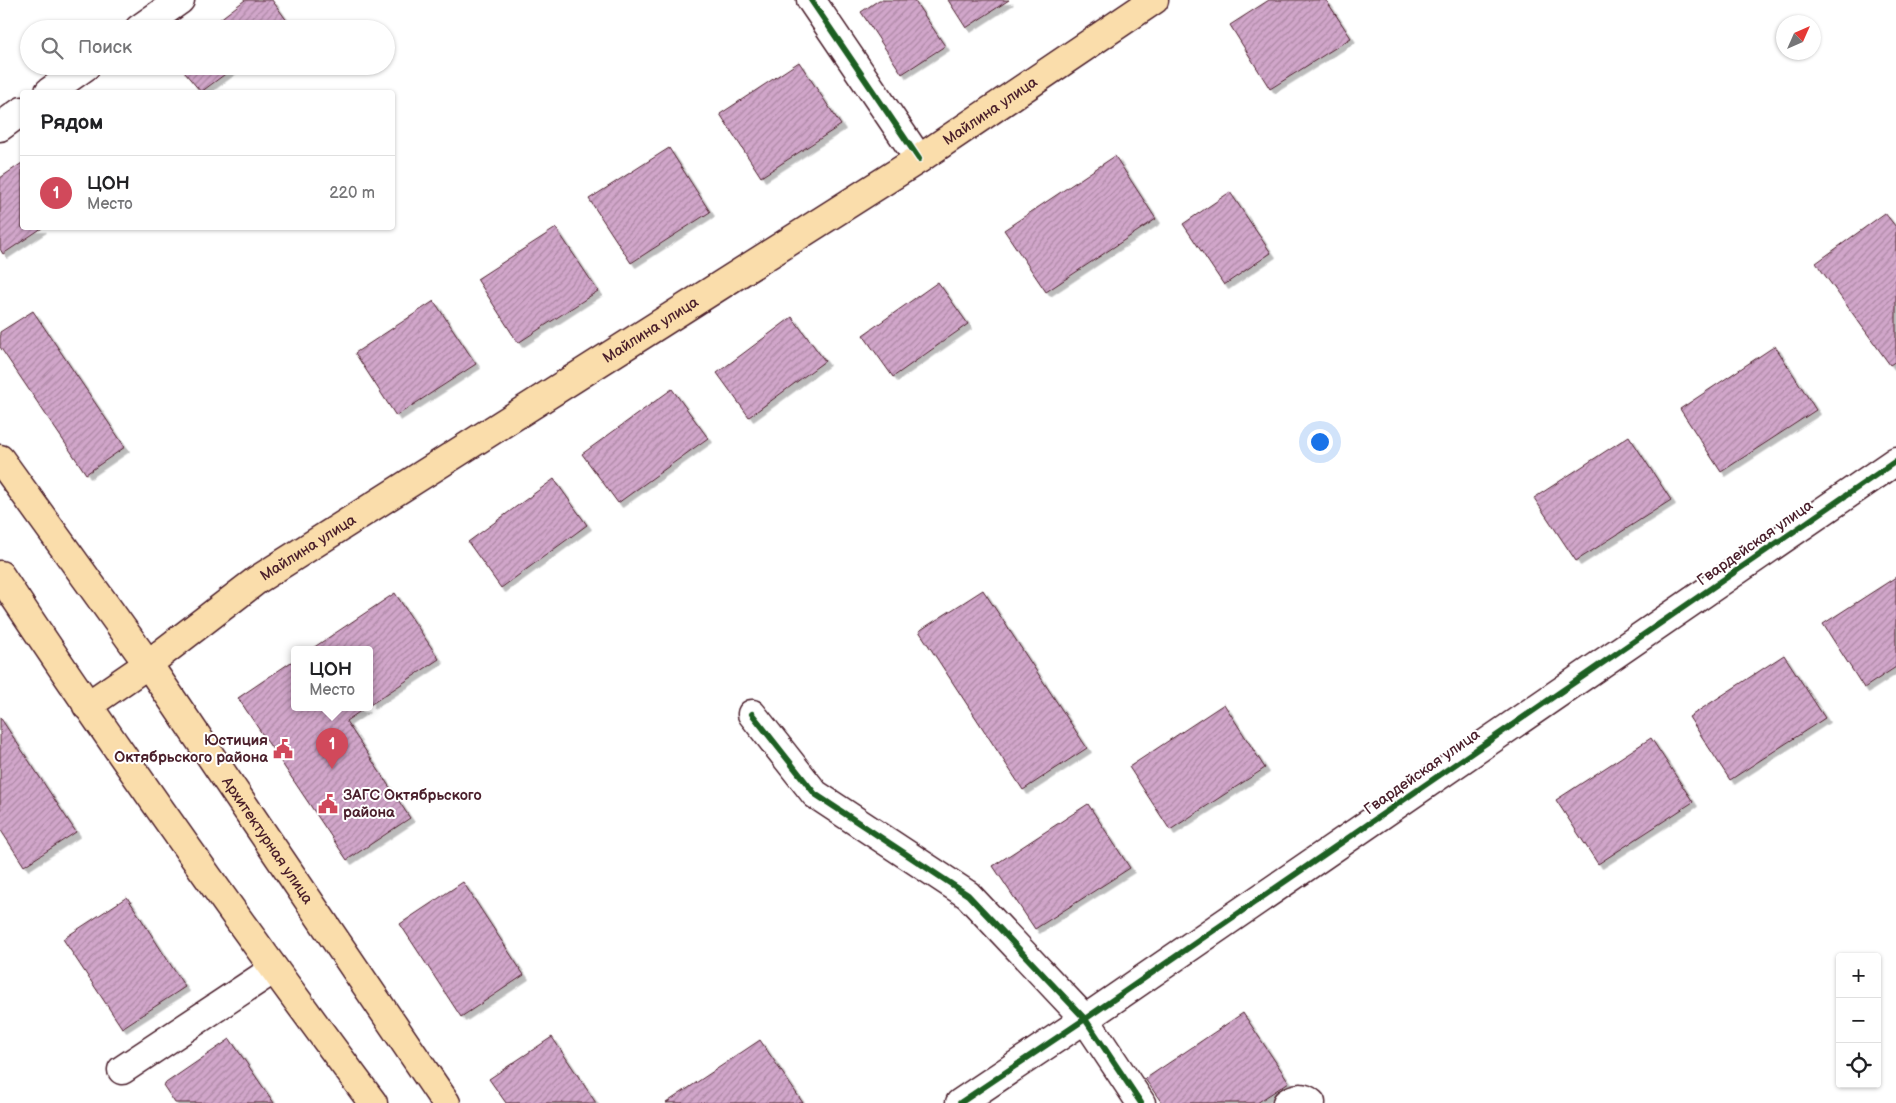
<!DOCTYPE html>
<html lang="ru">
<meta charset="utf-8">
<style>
:root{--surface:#fff;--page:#f2f2f2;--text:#202124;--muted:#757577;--line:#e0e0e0;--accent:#d1495b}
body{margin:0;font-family:"Balsamiq Sans",sans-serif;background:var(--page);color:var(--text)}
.controls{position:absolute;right:15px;bottom:15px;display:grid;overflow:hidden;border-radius:5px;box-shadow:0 1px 4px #0004}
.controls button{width:45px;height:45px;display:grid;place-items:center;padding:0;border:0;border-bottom:1px solid var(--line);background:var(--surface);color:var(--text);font:25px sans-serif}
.compass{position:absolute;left:1776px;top:15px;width:45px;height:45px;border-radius:50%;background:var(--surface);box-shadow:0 1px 4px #0004;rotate:45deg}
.you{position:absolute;left:1319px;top:441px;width:18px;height:18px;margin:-12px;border:4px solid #fff;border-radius:50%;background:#1a73e8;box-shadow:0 0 0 8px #1a73e833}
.badge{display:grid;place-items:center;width:32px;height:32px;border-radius:50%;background:var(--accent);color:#fff;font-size:16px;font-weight:700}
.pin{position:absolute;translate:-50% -41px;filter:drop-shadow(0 1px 2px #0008)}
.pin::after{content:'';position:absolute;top:26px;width:18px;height:15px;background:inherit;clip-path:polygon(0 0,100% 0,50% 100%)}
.popup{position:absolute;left:291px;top:646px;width:82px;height:65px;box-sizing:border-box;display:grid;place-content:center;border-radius:5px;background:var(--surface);filter:drop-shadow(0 1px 4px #0005);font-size:16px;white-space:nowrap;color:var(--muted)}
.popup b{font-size:19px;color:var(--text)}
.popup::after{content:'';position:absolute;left:50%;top:100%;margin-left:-10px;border:10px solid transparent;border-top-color:var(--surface)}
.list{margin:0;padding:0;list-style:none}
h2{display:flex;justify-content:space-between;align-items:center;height:65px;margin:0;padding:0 20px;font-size:21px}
h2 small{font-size:16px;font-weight:400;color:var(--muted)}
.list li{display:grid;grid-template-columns:32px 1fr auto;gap:15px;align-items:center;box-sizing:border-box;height:75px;padding:0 20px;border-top:1px solid var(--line)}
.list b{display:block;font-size:19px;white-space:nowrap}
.list p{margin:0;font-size:16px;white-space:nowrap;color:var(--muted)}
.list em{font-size:16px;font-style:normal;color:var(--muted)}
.icon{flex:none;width:28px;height:28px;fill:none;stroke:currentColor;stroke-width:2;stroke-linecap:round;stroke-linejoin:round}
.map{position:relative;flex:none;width:1896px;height:1103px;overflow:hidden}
.search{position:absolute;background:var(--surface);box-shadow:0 1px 4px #0004;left:20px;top:20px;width:375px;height:55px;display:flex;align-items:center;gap:12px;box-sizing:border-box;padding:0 18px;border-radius:28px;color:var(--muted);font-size:19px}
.panel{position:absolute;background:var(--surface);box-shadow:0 1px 4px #0004;left:20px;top:90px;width:375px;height:140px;border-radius:5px}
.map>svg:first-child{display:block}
.building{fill:url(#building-hatch);stroke:#4a1f2b;filter:url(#shadow)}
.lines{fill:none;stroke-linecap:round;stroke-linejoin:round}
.minor-casing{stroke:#4a1f2b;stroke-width:31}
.major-casing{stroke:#4a1f2b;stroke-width:31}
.minor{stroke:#fff;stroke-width:28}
.major{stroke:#faddab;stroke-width:28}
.cycleway-casing{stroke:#fff;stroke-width:9}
.cycleway{stroke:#1b5e20;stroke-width:6}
.labels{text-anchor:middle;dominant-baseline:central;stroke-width:4;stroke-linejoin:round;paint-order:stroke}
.street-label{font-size:15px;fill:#4a1f2b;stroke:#fff}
.poi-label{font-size:15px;font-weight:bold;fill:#4a1f2b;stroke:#fff;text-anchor:end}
</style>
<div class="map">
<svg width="1896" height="1103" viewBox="0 0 1896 1103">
<defs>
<pattern id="building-hatch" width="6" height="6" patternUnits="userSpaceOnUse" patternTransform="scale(1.25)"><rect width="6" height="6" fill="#d1a6ca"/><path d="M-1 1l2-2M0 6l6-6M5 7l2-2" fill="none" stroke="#ac87a4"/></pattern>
<filter id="shadow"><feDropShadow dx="4.5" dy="4.5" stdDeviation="0" flood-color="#0004"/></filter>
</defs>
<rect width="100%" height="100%" fill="#fff"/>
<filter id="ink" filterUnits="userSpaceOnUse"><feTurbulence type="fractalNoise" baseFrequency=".02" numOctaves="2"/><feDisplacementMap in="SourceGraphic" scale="10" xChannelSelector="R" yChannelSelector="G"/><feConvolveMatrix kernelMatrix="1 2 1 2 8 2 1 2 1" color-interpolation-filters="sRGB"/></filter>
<g filter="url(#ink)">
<g class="building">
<polygon points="245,0 272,0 290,25 285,29 207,29"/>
<polygon points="879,0 914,0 945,46 902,74 861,12"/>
<polygon points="948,0 1009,0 966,28"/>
<polygon points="1269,0 1326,0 1351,38 1270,89 1230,25"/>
<polygon points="799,62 841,125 761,177 720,114"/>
<polygon points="179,66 236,66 201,92"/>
<polygon points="669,148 710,212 631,263 589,199"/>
<polygon points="1115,156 1156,219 1046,292 1004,230"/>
<polygon points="22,163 22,228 42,228 3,254 0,249 0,178"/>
<polygon points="1230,192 1271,253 1224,285 1183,224"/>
<polygon points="1885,213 1896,227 1896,361 1890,365 1816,263"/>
<polygon points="556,228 598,291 518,343 477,279"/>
<polygon points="938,282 968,324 893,377 863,335"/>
<polygon points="434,301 476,364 396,416 355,353"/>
<polygon points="33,311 125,447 86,474 0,347 0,332"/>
<polygon points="792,317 825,361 749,417 717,373"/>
<polygon points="1775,346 1816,410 1721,472 1680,409"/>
<polygon points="672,389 708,438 618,503 582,454"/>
<polygon points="1629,436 1671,500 1576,561 1534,498"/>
<polygon points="554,479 587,525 501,588 468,542"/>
<polygon points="1896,577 1896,667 1864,688 1823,624"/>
<polygon points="983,590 1087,748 1023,790 919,631"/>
<polygon points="395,593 439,659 370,705 370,650 310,650"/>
<polygon points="1784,655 1825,718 1730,780 1689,717"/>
<polygon points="294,660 294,708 365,708 346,721 410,818 347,860 238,698"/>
<polygon points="1224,704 1265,768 1170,830 1129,767"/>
<polygon points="0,717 76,832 24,866 0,829"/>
<polygon points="1651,738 1693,802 1598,864 1556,800"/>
<polygon points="1088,804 1130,868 1035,929 993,866"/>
<polygon points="463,882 524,975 461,1017 400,924"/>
<polygon points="127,897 185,987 122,1028 63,939"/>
<polygon points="1243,1013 1289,1082 1257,1103 1162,1103 1145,1079"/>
<polygon points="552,1037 596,1103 506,1103 489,1079"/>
<polygon points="230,1039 274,1103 175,1103 163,1085"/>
<polygon points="760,1040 803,1103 666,1103"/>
</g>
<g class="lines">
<defs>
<g id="minor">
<polyline points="811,0 919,159"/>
<polyline points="139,29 180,0"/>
<polyline points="49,92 86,66"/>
<polyline points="0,127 22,111"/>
<polyline points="752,714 815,794 968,895 1085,1019 1141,1103"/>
<polyline points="122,1070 274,969"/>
<polyline points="960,1103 1085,1019 1896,461"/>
<path d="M1287,1103C1295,1097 1303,1096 1311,1103"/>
</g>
<g id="major">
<path id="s1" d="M0,459L148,664L446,1103"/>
<path d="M0,575C119,755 244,930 373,1103"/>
<path id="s2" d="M87,706L148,664L257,580L919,159L1154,0"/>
</g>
</defs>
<use href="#minor" class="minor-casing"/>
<use href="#major" class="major-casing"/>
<use href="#minor" class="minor"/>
<use href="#major" class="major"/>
<defs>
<g id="cycleway">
<polyline points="811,0 919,159"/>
<polyline points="752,714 815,794 968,895 1085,1019 1141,1103"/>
<polyline points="960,1103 1085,1019 1896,461"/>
</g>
</defs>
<use href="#cycleway" class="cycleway-casing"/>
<use href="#cycleway" class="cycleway"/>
</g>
</g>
<defs>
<symbol id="civic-bare" viewBox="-9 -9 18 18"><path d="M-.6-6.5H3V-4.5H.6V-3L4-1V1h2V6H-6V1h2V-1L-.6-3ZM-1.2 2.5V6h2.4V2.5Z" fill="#d1495b" stroke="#fff" stroke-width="2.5" paint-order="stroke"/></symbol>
</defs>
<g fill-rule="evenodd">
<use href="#civic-bare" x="269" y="735" width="28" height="28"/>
<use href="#civic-bare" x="314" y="790" width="28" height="28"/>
</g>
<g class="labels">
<g class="street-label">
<text stroke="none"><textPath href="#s2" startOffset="1082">Майлина улица</textPath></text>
<text stroke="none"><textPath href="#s2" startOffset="678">Майлина улица</textPath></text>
<text transform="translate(1755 543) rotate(-35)">Гвардейская улица</text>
<text stroke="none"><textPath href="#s2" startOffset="272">Майлина улица</textPath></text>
<text transform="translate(1422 772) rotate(-35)">Гвардейская улица</text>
<text stroke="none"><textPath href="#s1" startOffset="466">Архитектурная улица</textPath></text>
</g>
<g class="poi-label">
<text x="268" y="740">Юстиция<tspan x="268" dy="17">Октябрьского района</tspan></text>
<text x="343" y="795" text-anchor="start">ЗАГС Октябрьского<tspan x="343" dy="17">района</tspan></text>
</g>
</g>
</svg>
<div class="controls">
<button>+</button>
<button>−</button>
<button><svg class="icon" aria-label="locate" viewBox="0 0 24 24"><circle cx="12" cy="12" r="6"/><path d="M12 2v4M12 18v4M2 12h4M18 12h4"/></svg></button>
</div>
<svg class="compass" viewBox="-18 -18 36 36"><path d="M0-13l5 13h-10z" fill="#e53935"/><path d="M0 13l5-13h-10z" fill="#757577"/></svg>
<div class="you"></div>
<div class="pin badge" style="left:332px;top:769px">1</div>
<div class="popup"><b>ЦОН</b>Место</div>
<div class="search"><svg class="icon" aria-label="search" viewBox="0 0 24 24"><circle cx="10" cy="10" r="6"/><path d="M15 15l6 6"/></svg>Поиск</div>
<section class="panel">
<h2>Рядом<small></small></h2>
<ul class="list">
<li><span class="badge">1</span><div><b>ЦОН</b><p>Место</p></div><em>220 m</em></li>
</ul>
</section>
</div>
